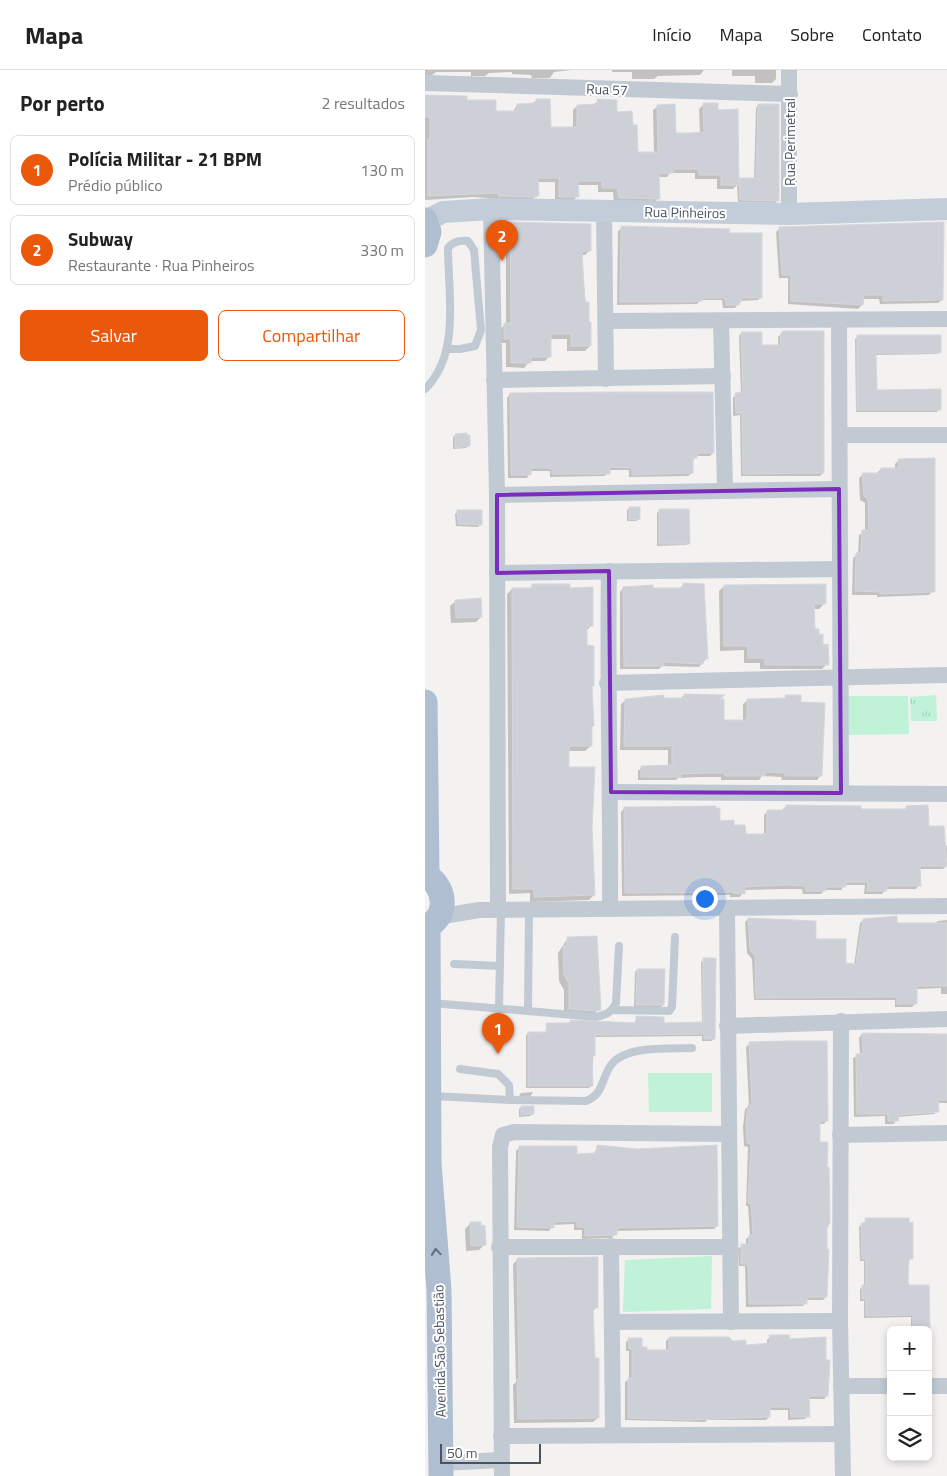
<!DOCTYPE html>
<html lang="pt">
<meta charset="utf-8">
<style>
:root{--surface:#fff;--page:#f6f6f6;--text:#222;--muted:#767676;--line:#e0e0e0;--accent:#ea580c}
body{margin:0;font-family:"Titillium Web",sans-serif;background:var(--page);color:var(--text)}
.controls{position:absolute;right:15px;bottom:15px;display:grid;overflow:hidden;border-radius:8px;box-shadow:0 2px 8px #0003}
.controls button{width:45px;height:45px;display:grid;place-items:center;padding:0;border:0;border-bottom:1px solid var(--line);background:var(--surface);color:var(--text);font:25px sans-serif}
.scale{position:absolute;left:15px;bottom:12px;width:101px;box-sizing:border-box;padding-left:5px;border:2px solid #485360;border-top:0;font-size:14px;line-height:18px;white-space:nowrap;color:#485360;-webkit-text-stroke:4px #fff;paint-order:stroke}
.you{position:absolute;left:279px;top:828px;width:18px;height:18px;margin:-12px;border:4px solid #fff;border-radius:50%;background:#1a73e8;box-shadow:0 0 0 8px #1a73e833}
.badge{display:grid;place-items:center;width:32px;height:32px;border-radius:50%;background:var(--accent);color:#fff;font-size:16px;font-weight:700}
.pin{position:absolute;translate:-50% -41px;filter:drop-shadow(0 1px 2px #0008)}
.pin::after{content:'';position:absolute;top:26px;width:18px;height:15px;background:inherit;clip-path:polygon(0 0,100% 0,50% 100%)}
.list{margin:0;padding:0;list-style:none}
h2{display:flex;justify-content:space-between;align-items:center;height:65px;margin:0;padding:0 20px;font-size:21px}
h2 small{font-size:16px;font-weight:400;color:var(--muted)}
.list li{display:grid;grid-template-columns:32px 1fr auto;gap:15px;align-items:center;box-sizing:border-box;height:70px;margin:0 10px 10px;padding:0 10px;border:1px solid var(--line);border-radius:8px}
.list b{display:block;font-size:19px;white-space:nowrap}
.list p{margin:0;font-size:16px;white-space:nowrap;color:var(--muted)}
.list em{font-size:16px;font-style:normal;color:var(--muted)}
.actions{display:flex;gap:10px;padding:15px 20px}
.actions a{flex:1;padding:11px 0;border:1px solid var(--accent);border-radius:8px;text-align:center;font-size:18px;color:var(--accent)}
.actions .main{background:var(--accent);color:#fff}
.icon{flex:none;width:28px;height:28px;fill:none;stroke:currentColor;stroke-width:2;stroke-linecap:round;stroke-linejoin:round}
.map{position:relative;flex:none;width:522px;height:1406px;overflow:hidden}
header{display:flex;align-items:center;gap:30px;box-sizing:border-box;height:70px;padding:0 25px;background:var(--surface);border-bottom:1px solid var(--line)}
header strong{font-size:24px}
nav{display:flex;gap:28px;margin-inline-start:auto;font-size:18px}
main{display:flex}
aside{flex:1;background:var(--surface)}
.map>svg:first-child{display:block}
.grass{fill:url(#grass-tufts)}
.pitch{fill:#bff2d7}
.shadow{fill:#0003}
.building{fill:#cdd0d6;stroke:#d5d7dd}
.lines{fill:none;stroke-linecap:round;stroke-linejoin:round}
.lane{stroke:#c1cad3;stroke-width:8}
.street{stroke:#c1cad3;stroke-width:16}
.secondary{stroke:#c3cdda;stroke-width:22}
.primary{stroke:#b0bed1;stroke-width:25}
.oneway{stroke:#626e7c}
.marked{fill:none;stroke:#7b2cbf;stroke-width:4;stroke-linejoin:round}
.labels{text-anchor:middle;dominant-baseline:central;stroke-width:4;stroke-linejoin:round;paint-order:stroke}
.street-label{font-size:14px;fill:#485360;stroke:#fff}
</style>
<header>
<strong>Mapa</strong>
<nav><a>Início</a><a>Mapa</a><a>Sobre</a><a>Contato</a></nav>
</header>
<main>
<aside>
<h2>Por perto<small>2 resultados</small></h2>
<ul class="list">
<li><span class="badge">1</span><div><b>Polícia Militar - 21 BPM</b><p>Prédio público</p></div><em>130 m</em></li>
<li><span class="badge">2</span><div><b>Subway</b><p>Restaurante · Rua Pinheiros</p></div><em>330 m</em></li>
</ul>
<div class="actions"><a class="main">Salvar</a><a>Compartilhar</a></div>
</aside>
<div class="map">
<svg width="522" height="1406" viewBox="0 0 522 1406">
<defs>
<pattern id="grass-tufts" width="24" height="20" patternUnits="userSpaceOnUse" patternTransform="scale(1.25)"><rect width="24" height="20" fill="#bff2d7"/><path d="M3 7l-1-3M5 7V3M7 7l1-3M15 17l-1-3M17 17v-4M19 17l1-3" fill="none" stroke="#a6d1bb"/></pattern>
</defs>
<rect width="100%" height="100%" fill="#f4f1f1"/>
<polygon class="grass" points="511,625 512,651 486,651 485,627"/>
<g class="pitch">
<polygon points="422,626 483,626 484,664 423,665"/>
<polygon points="223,1003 287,1003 287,1042 224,1042"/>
<polygon points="287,1186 286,1239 198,1242 200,1190"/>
</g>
<g class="shadow">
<polygon points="0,0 146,0 129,2 125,8 107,8 106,5 87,4 87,2 64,3 60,6 46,6 46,2 11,2 6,6 0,6"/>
<polygon points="187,0 279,0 275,5 233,6 229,9 207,9 207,2 187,2"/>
<polygon points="307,0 351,0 351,9 347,13 330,13 330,6 307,6"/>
<polygon points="0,27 40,31 70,42 88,42 92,35 107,34 112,30 124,58 148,58 148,40 152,36 168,35 173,31 191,43 212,83 229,84 228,40 233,36 250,64 275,63 274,39 279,34 292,41 313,111 315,109 329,109 331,38 333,35 353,130 350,133 313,132 312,115 308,119 292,119 292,109 270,109 270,103 245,103 242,107 233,107 233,128 229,133 189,132 188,122 173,122 173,115 152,115 152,126 148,131 130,131 130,112 112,112 112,125 106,131 48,127 0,130"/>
<polygon points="86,154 165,180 160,185 156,185 165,276 160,281 142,281 142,269 125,269 125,286 120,291 105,291 99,298 81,297 81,273 75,273 75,259 81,254 81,159"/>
<polygon points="197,158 303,164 336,227 333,230 315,231 310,238 298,238 297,230 276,230 272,234 192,235 193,161"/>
<polygon points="355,158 517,230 513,233 455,234 454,229 437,229 437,235 433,239 363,234 363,208 354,208 351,162"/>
<polygon points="316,263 336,276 353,276 353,267 356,264 398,403 395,406 316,406 315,345 308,346 308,327 316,324 314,266"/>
<polygon points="433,266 514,282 512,284 450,285 450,321 514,339 512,342 431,342 430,269"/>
<polygon points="85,324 288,383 285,386 271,386 268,391 267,403 263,406 204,407 204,400 183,400 180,406 125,407 125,401 105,401 102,408 83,408 82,328"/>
<polygon points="30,365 43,376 41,378 28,379 28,367"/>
<polygon points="474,390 508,521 504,525 452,527 452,525 427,525 428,488 433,484 434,465 440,461 440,433 435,430 434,408 438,404 451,404 456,399 470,399 470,394"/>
<polygon points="204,438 214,449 211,451 202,451 202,440"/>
<polygon points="33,441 55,455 53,457 31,456 30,444"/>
<polygon points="234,441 264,473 261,475 232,476 232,443"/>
<polygon points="108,515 143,519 167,555 162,560 161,576 168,616 166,618 168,656 165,658 166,676 160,681 143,681 143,698 166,757 169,825 164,830 105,832 105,823 84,824 82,524 87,519 104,519"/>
<polygon points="258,515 282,588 274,597 237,596 234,599 195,599 195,522 198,518 254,519"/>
<polygon points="299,516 399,534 394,539 388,539 389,560 402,594 397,599 335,599 335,593 319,593 319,580 295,581 294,521"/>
<polygon points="31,531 56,547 51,552 26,553 25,536"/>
<polygon points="259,625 293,630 298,652 318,652 318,634 323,630 358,629 361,627 375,633 396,705 392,710 357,710 356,707 337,706 334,710 296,710 296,707 275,707 253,708 251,710 213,710 213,701 217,697 243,696 243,680 195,680 196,634 201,630 255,629"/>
<polygon points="361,736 435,740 479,740 482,737 522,776 522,795 518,799 494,799 494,815 491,819 461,819 457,824 439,824 440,815 420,815 416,820 400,820 396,824 378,824 377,819 356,819 319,820 315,827 305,827 305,825 197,826 196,742 199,738 294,752 307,756 320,766 339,765 339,745 343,741 357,740"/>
<polygon points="323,849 390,852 390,870 420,894 429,895 435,853 438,850 471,855 509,854 513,851 522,850 522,924 516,924 516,918 491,919 490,934 487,937 470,937 470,930 329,930 327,889 322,883 320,852"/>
<polygon points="143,868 175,938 169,944 139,944 139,920 134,911 133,883"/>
<polygon points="279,890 289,969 286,971 277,971 277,966 169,967 167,1015 164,1018 101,1018 101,965 103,963 120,963 122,955 142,954 145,952 209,954 212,947 238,954 277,953 276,892"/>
<polygon points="212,900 238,935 236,937 209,937 210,902"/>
<polygon points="437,964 522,965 522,1033 512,1033 512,1041 509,1044 472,1047 469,1054 460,1054 460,1046 429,1047 428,988 435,985 434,968"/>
<polygon points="324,974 402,1050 399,1054 394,1054 401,1157 401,1227 398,1230 381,1230 378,1236 321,1237 320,1196 314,1196 313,1178 321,1175 321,1169 325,1166 323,1136 321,1136 323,1077 319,1076 318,1057 320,1039 324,1036 321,977"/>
<polygon points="108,1022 105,1027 94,1026 96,1023"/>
<polygon points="97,1037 108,1044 105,1046 94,1047 94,1039"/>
<polygon points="173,1076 292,1156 289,1159 191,1161 187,1168 157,1169 157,1160 149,1160 149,1154 128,1155 124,1161 89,1160 91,1081 95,1077 150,1085 168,1085"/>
<polygon points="441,1150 487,1188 483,1191 483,1216 503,1216 503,1261 486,1260 486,1247 439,1248 439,1231 435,1231 435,1219 439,1217 439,1191 435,1191 434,1157"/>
<polygon points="46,1153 59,1175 54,1180 41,1181 40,1159"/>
<polygon points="92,1190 172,1237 167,1242 173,1348 168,1352 89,1353 88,1315 91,1312 88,1194"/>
<polygon points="345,1267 363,1270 402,1326 399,1329 383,1329 383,1346 380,1349 363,1350 363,1340 344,1340 344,1347 341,1350 282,1350 280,1352 200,1350 200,1312 204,1309 204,1281 201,1281 201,1272 204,1269 220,1282 241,1281 241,1271 244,1268 307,1272 320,1276 342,1275 342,1270"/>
</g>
<g class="building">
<polygon points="0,25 42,26 42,30 71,30 71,41 92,41 92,34 111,33 111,29 125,29 126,57 152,57 152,35 173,34 172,29 192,30 192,42 207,41 208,55 212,55 213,82 233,82 232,35 250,34 251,63 263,63 279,62 278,33 293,33 293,40 313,39 314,115 296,115 296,105 274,105 274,99 249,99 248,103 234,104 235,129 194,128 192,118 177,118 177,111 153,111 154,127 134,127 134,108 113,108 114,125 111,127 73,126 74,123 3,126 3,69 5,69 5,47 0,47"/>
<polygon points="333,34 354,34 354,131 315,130 314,108 331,108"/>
<polygon points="85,152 166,154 166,181 157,181 160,232 164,232 164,252 166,252 166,276 146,276 146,264 126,264 126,287 106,287 106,293 86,293 86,269 79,269 79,253 86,253"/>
<polygon points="519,152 518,230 458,231 458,225 439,225 438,235 366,231 366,205 357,205 354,157"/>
<polygon points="196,156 305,159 304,163 337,163 337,228 317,228 314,235 301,235 300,228 277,228 277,231 265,232 195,232"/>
<polygon points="358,261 399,261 399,403 318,404 317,343 311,343 310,323 318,322 316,262 337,262 337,275 355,275 356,263"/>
<polygon points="432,265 516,265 516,283 451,283 452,320 516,319 516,340 432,340"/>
<polygon points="187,322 288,322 289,383 272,383 272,388 268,388 268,403 207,405 207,398 185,397 185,404 127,404 127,398 106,398 106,405 86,405 85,323"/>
<polygon points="42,363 42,365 45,365 45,376 30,378 30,364"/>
<polygon points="510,388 510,522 455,524 455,522 430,521 431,483 436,483 437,460 444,460 443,429 439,426 437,403 456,403 456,398 474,398 473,389"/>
<polygon points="204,437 215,437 215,449 204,450"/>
<polygon points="234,439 264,439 265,474 234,474"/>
<polygon points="32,440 57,440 57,455 33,454"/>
<polygon points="258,513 279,514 283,589 278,589 278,594 239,592 239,596 199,596 198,517 228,515 228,518 258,518"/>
<polygon points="107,514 145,514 145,518 168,517 168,556 162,556 162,575 169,576 169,616 167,616 169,656 167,656 167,676 144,676 144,697 170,697 167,757 170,825 109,827 109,819 88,819 87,518 107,518"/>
<polygon points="401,514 401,534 389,534 390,559 394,559 394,564 398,564 398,575 403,574 404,595 340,595 340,588 323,588 323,576 299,576 299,515"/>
<polygon points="56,528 57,547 31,548 30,530"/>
<polygon points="259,624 300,625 295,629 299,629 299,650 322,650 322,629 361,628 360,625 376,625 376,632 400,633 397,706 360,706 360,703 340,702 340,706 300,706 300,703 280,703 256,704 256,707 216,707 216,696 247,695 247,676 199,676 200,629 239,625 239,628 259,628"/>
<polygon points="361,735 436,736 436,739 481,739 481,736 503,735 504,756 519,756 522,796 495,796 496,816 461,816 462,821 442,821 443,812 421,812 421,817 401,817 400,821 381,821 380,816 360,815 320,817 320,824 308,823 308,822 200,823 199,737 291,736 291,738 295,738 295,751 309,750 309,755 320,755 321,764 342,764 342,740 360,740"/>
<polygon points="472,846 472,853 522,853 522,916 492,916 492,934 472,934 472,927 331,928 330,886 325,880 323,848 391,851 391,869 421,869 421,893 431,894 438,849"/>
<polygon points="172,866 176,940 170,941 144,939 144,914 139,905 138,876 142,875 142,867"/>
<polygon points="278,888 291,888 290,969 279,969 279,964 170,965 170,986 167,986 168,1016 103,1016 103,962 122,962 121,953 145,953 145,950 211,953 211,946 239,947 239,953 278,952"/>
<polygon points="212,899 240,899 239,935 211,935"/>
<polygon points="437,963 522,964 522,1030 513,1030 514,1042 473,1045 474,1051 463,1051 463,1044 432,1044 431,984 438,984"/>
<polygon points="362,971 402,971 403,1051 395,1051 395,1072 403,1072 402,1097 404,1097 405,1153 402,1158 402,1179 404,1179 402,1227 382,1227 382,1234 324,1234 323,1194 316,1194 316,1174 324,1174 324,1165 328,1165 326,1133 323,1133 326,1074 322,1073 321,1053 323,1035 327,1035 324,972"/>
<polygon points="96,1036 109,1036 109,1044 96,1045"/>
<polygon points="172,1075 212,1079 292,1075 293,1156 192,1158 192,1165 160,1166 160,1157 152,1157 152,1151 129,1152 129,1158 92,1157 94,1076 152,1076 152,1084 171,1083"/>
<polygon points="440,1148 484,1148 484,1153 488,1152 488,1189 484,1189 483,1211 484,1215 504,1215 505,1260 488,1260 488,1245 441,1246 441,1229 437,1229 437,1215 441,1215 441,1189 437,1189 436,1153 441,1153"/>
<polygon points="45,1152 56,1152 56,1156 60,1155 61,1175 46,1176"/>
<polygon points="173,1187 173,1238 168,1238 170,1288 174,1288 174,1348 93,1349 92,1309 94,1309 92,1188"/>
<polygon points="344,1265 365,1265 364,1269 401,1267 401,1290 405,1290 403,1326 384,1326 385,1347 366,1347 365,1337 345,1337 345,1347 263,1350 203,1348 203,1308 207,1308 207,1279 204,1279 203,1268 217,1268 217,1277 222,1277 222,1280 244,1280 244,1267 304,1267 308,1271 321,1270 321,1275 345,1273"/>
</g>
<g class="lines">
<g class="lane">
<path d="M0,319C36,284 23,223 23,178C28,171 35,170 43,171L49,180L56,260L50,276L35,279H23"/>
<polyline points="29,894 75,896"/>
<polyline points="6,933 103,941 104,840"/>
<polyline points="74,939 76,840"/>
<polyline points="187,940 244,941 247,937 250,867"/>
<path d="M103,941L170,947C181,945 186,943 191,933L194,876"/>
<polyline points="8,1026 85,1030 84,1015 73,1004 35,999"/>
<path d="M85,1030L161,1031C179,1024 176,1009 186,995C200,975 245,979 267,978"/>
</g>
<g class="street">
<polyline points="0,13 365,24"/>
<polyline points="66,139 72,425 73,840"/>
<polyline points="179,141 181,309"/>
<polyline points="364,144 364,0"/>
<polyline points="414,250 416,723"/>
<polyline points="181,251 522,249"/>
<polyline points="296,251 300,420"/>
<polyline points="69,310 298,306"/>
<polyline points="415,365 522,365"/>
<polyline points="72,425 414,419"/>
<path d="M184,501C182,614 186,726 185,839"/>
<polyline points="72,503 413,499"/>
<polyline points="182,613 522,605"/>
<polyline points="186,722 522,724"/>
<polyline points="302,838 306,1252"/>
<polyline points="13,847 54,840 522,836"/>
<polyline points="416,951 415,1251 418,1406"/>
<polyline points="302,956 522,949"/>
<polyline points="415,1065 522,1063"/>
<polyline points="186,1176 188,1365"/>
<polyline points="74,1177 304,1177"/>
<polyline points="187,1252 415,1251"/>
<polyline points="416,1316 466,1316"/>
<polyline points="503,1316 522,1316"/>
<polyline points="76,1366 417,1364"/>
<polyline points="16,1393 76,1390"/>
<polyline points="77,1406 75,1077 78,1065 89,1062 303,1064"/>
</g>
<polyline class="secondary" points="1,151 18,142 66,139 364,144 522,139"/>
<g class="primary">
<polyline points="0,150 4,162 0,175"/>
<polyline points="0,632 2,805"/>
<path d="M0,805C21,815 25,848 0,857"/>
<polyline points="3,856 4,1093 14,1220 16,1406"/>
</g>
</g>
<defs><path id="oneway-chevron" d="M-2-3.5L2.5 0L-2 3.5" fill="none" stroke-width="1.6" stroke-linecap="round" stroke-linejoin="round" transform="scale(1.25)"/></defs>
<use class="oneway" href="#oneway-chevron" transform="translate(11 1182) rotate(-95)"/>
<path class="marked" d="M414,419L416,723L186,722L184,501L72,503V425Z"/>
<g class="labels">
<g class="street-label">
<text transform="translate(182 19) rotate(2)">Rua 57</text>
<text transform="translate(364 72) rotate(-90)">Rua Perimetral</text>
<text transform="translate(260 142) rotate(1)">Rua Pinheiros</text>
<text transform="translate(14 1281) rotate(-91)">Avenida São Sebastião</text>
</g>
</g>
</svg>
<div class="controls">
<button>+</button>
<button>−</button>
<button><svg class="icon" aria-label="layers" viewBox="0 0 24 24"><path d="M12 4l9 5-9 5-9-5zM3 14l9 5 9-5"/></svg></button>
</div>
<div class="scale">50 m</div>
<div class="you"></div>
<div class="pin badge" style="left:73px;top:984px">1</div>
<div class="pin badge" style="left:77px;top:191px">2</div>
</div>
</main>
